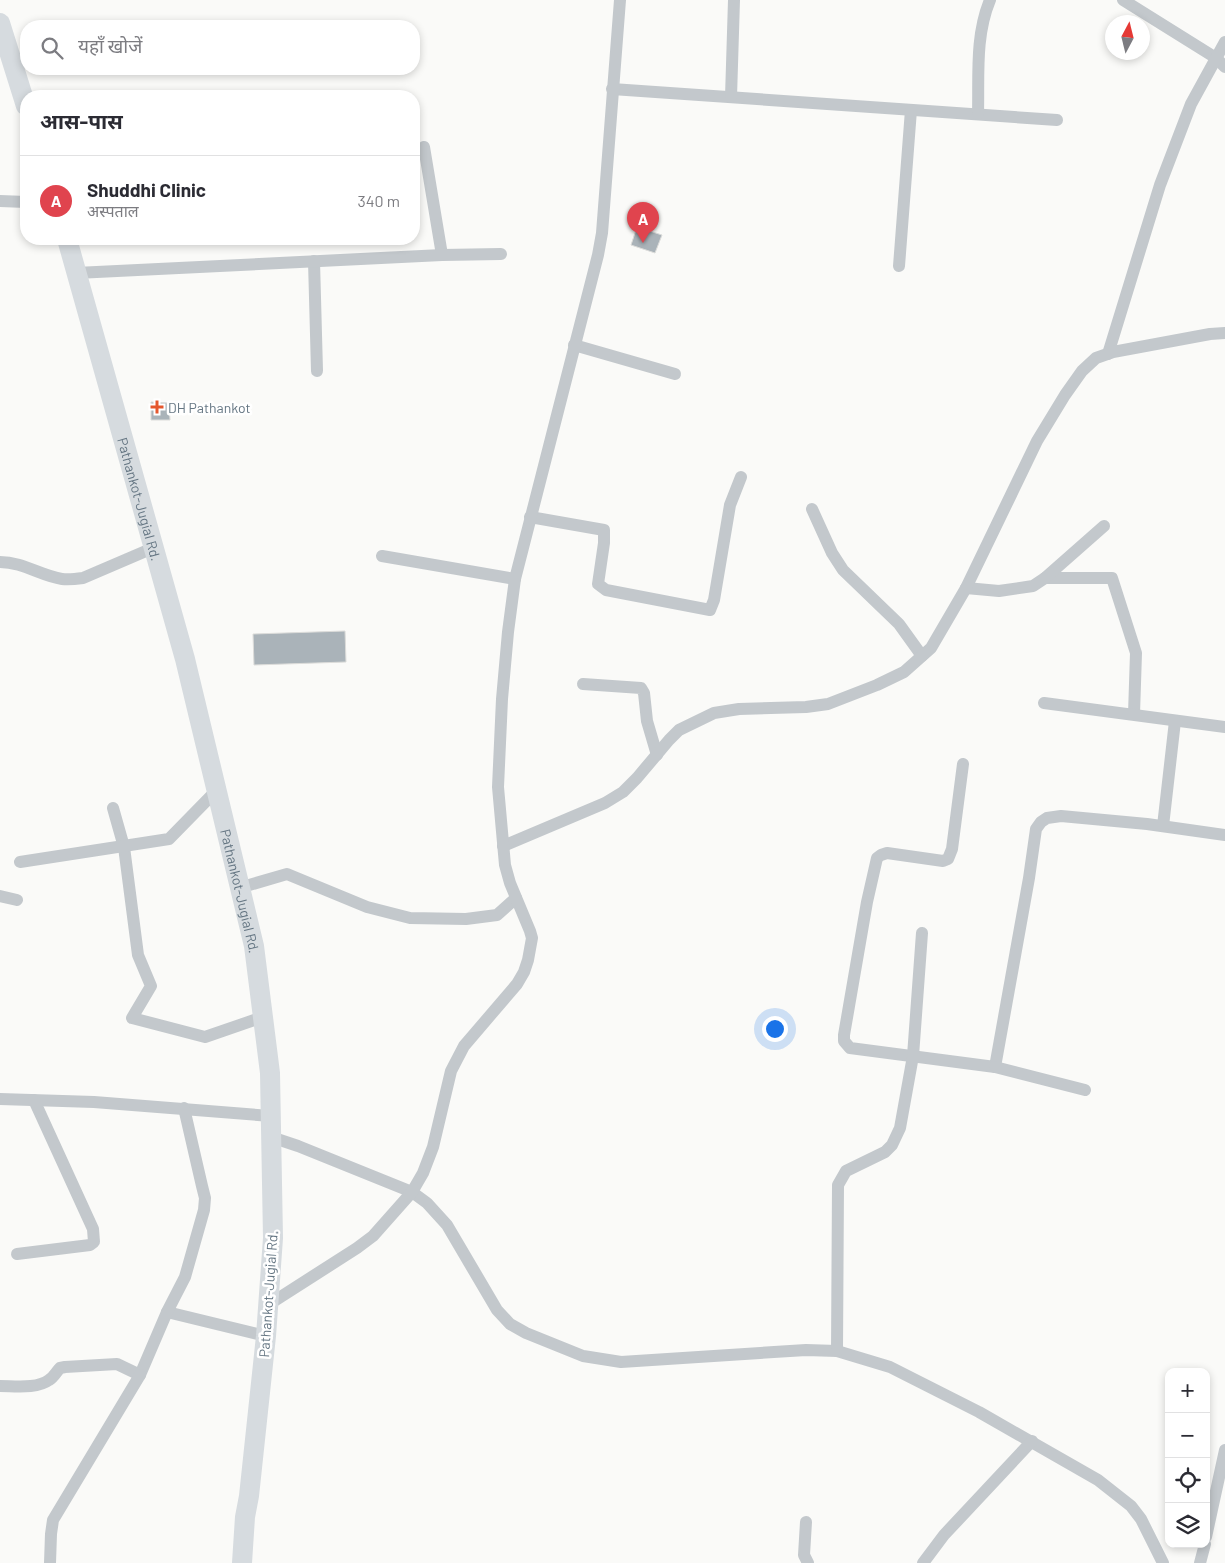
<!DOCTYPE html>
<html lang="hi">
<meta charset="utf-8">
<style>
:root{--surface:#fff;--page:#f2f2f3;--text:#2b2b33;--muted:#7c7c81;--line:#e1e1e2;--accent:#ea580c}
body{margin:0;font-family:Barlow,"Noto Sans Devanagari",sans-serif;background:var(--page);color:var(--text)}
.controls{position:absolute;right:15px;bottom:15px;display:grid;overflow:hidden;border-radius:10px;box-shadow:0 2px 8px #0003}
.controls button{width:45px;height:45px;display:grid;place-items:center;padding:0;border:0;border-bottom:1px solid var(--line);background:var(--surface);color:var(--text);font:25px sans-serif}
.compass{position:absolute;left:1105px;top:15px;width:45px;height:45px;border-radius:50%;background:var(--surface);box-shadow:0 2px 8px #0003;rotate:7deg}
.you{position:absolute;left:774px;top:1028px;width:18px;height:18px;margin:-12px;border:4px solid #fff;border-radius:50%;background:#1a73e8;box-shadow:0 0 0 8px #1a73e833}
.badge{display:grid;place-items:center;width:32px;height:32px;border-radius:50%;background:var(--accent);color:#fff;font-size:16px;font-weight:700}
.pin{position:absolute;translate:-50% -41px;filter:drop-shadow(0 1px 2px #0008)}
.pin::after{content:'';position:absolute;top:26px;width:18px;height:15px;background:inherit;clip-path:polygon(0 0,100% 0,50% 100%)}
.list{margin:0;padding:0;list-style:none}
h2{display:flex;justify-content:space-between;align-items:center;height:65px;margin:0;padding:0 20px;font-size:21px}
h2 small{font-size:16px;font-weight:400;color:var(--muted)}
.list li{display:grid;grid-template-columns:32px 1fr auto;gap:15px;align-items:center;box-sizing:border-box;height:90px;padding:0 20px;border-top:1px solid var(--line)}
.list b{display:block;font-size:19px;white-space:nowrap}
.list p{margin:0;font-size:16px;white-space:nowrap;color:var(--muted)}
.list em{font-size:16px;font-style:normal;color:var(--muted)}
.icon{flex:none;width:28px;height:28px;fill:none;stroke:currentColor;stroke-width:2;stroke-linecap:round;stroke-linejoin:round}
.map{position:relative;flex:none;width:1225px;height:1563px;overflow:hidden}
.search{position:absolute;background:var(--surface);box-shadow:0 2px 8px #0003;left:20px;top:20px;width:400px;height:55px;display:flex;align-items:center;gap:12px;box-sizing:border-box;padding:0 18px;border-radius:20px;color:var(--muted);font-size:19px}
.panel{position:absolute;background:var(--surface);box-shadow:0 2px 8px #0003;left:20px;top:90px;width:400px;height:155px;border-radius:20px}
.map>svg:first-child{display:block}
.building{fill:#aab3b9;stroke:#dcdcda}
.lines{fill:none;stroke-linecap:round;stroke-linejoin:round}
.minor{stroke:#c3c8cc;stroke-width:12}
.primary{stroke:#d6dbdf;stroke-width:20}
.poi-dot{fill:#e4572e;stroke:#fff;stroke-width:2}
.labels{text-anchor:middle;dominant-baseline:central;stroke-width:5;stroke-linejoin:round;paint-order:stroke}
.poi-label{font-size:14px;fill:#657683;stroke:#fff;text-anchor:start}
.street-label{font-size:14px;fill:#657683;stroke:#fff}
</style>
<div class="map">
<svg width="1225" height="1563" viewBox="0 0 1225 1563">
<rect width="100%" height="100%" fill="#fafaf8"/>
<g class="building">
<polygon points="637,227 662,235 655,253 631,245"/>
<polygon points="151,402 169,403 170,420 151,420"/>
<polygon points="345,631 346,662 254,665 253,634"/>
</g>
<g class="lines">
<g class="minor">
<polyline points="1123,0 1216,58 1225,67"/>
<polyline points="612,89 1057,120"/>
<polyline points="731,97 734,0"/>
<path d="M978,114C979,76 975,36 990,0"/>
<polyline points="424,147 442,255"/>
<polyline points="0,201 26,202"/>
<polyline points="314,261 317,371"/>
<polyline points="899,266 911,110"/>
<polyline points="76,273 442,255 501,254"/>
<polyline points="574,345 675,374"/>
<polyline points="1108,354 1160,185 1191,104 1225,42"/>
<polyline points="812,509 832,553 843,570 899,624 922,656"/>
<polyline points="530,517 604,530 604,543 598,584 606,590 710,610 714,600 730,505 741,477"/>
<polyline points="382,556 515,579"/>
<path d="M0,562C23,562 41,576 62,579C69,580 76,579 83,578L153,548"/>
<polyline points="1045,578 1112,578 1136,653 1134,714"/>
<polyline points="966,588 999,591 1033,586 1045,578 1104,526"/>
<polyline points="583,684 641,688 644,693 647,721 657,755"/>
<polyline points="1044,703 1225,727"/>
<polyline points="963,764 952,849 948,859 943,861 887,853 881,855 877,858 867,902 844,1035 844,1041 850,1048 995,1067 1029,878 1036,829 1041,822 1047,818 1061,816 1147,824 1225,835"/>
<polyline points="113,808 124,847 138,955 151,986 132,1018 205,1037 263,1017"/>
<polyline points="1163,826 1175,721"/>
<polyline points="503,846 605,803 623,792 637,778 669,740 679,730 714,713 739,709 806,707 828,704 877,685 904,672 931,648 966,588 1037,441 1065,395 1082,371 1096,358 1113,352 1210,334 1225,333"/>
<polyline points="20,862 169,839 216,791"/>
<polyline points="239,888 287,874 367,907 410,918 466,919 497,915 516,898"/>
<polyline points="0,896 17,900"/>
<polyline points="995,1067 1085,1090"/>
<polyline points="0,1099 94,1102 271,1116"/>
<polyline points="271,1137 298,1146 412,1192 427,1203 447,1225 497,1310 510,1324 526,1333 583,1356 621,1362 806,1350 837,1351 890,1367 979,1412 1098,1480 1131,1506 1141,1519 1163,1563"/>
<polyline points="17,1254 90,1245 94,1242 93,1229 34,1100"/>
<polyline points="268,1305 357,1248 373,1236 412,1192 423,1173 433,1147 451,1071 464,1046 517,984 524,972 528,960 532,938 530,931 510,883 505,865 498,787 502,699 508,632 515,579 598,255 602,233 620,0"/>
<polyline points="167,1312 266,1336"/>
<polyline points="837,1351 838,1185 846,1171 885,1152 892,1145 900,1128 913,1056 922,933"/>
<path d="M0,1386C15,1386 37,1389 49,1380C54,1377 56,1372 60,1368L65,1367L117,1364L140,1375L167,1312L185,1277L204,1210L205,1198L202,1186L184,1108"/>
<polyline points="806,1522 804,1555 808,1563"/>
<polyline points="1206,1537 1225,1450"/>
<polyline points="50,1563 51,1534 53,1520 140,1375"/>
<polyline points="923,1563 944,1535 1032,1441"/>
<polyline points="1200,1563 1205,1544"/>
</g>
<g class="primary">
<polyline points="0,23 26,106"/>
<path id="s1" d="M67,239L185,659L254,946L270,1073L273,1238L266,1336L249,1496L245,1517L242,1563"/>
</g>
</g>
<path class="poi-dot" d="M154.5 399.5h5v5h5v5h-5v5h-5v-5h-5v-5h5z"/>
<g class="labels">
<g class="poi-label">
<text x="168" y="407">DH Pathankot</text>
</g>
<g class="street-label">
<text stroke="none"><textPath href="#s1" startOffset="270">Pathankot-Jugial Rd.</textPath></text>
<text stroke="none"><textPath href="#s1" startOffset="675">Pathankot-Jugial Rd.</textPath></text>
<text transform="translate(268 1294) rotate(-86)">Pathankot-Jugial Rd.</text>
</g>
</g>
</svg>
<div class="controls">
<button>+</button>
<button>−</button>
<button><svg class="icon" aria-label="locate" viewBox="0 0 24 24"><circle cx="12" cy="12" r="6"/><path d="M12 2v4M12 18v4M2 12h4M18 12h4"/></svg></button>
<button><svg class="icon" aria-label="layers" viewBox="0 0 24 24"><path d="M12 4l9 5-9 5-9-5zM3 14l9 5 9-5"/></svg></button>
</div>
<svg class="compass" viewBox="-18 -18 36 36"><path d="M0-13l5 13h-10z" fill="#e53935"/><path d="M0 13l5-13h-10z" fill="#7c7c81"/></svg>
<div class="you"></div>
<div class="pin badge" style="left:643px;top:243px;background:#e0444e">A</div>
<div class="search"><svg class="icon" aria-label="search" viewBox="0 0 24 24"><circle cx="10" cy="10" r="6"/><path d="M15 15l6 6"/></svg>यहाँ खोजें</div>
<section class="panel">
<h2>आस-पास<small></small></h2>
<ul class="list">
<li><span class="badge" style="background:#e0444e">A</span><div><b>Shuddhi Clinic</b><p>अस्पताल</p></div><em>340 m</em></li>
</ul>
</section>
</div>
